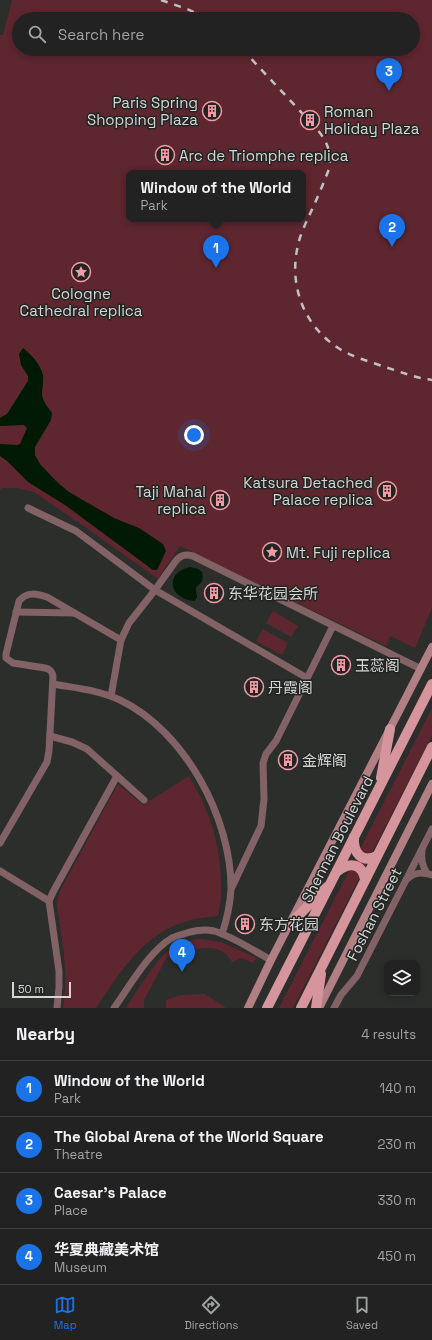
<!DOCTYPE html>
<meta charset="utf-8">
<style>
:root{--surface:#212221;--page:#2d2f2e;--text:#f1f3f6;--muted:#a2a4a5;--line:#3e3f3f;--accent:#1a73e8}
body{margin:0;font-family:"Space Grotesk","Noto Sans SC",sans-serif;background:var(--page);color:var(--text)}
.controls{position:absolute;right:12px;bottom:12px;display:grid;overflow:hidden;border-radius:8px;box-shadow:0 2px 6px #0003}
.controls button{width:36px;height:36px;display:grid;place-items:center;padding:0;border:0;border-bottom:1px solid var(--line);background:var(--surface);color:var(--text);font:20px sans-serif}
.scale{position:absolute;left:12px;bottom:10px;width:59px;box-sizing:border-box;padding-left:4px;border:2px solid #d4d6d4;border-top:0;font-size:11px;line-height:14px;white-space:nowrap;color:#d4d6d4;-webkit-text-stroke:3px #222523;paint-order:stroke}
.you{position:absolute;left:194px;top:435px;width:14px;height:14px;margin:-10px;border:3px solid #fff;border-radius:50%;background:#1a73e8;box-shadow:0 0 0 6px #1a73e833}
.badge{display:grid;place-items:center;width:26px;height:26px;border-radius:50%;background:var(--accent);color:#fff;font-size:13px;font-weight:700}
.pin{position:absolute;translate:-50% -33px;filter:drop-shadow(0 1px 2px #0008)}
.pin::after{content:'';position:absolute;top:21px;width:14px;height:12px;background:inherit;clip-path:polygon(0 0,100% 0,50% 100%)}
.popup{position:absolute;left:126px;top:170px;width:180px;height:52px;box-sizing:border-box;display:grid;place-content:center;border-radius:8px;background:var(--surface);filter:drop-shadow(0 1px 3px #0005);font-size:13px;white-space:nowrap;color:var(--muted)}
.popup b{font-size:15px;color:var(--text)}
.popup::after{content:'';position:absolute;left:50%;top:100%;margin-left:-8px;border:8px solid transparent;border-top-color:var(--surface)}
.list{margin:0;padding:0;list-style:none}
h2{display:flex;justify-content:space-between;align-items:center;height:52px;margin:0;padding:0 16px;font-size:17px}
h2 small{font-size:13px;font-weight:400;color:var(--muted)}
.list li{display:grid;grid-template-columns:26px 1fr auto;gap:12px;align-items:center;box-sizing:border-box;height:56px;padding:0 16px;border-top:1px solid var(--line)}
.list b{display:block;font-size:15px;white-space:nowrap}
.list p{margin:0;font-size:13px;white-space:nowrap;color:var(--muted)}
.list em{font-size:13px;font-style:normal;color:var(--muted)}
.icon{flex:none;width:22px;height:22px;fill:none;stroke:currentColor;stroke-width:2;stroke-linecap:round;stroke-linejoin:round}
.map{position:relative;flex:none;width:432px;height:1008px;overflow:hidden}
.search{position:absolute;background:var(--surface);box-shadow:0 2px 6px #0003;left:12px;right:12px;top:12px;height:44px;display:flex;align-items:center;gap:10px;box-sizing:border-box;padding:0 14px;border-radius:22px;color:var(--muted);font-size:15px}
.sheet{height:276px;background:var(--surface)}
nav{display:flex;justify-content:space-around;align-items:center;box-sizing:border-box;height:56px;border-top:1px solid var(--line);background:var(--surface);font-size:11px;color:var(--muted)}
nav a{display:grid;justify-items:center;gap:2px}
nav .on{color:var(--accent)}
.map>svg:first-child{display:block}
.green{fill:#5e262f;fill-rule:evenodd}
.water{fill:#001a05}
.lines{fill:none;stroke-linecap:round;stroke-linejoin:round}
.minor{stroke:#826265;stroke-width:7}
.secondary{stroke:#b27f84;stroke-width:8}
.primary{stroke:#d6959c;stroke-width:10}
.rail{stroke:#c1c3c1;stroke-width:2.5;stroke-dasharray:7 7;stroke-linecap:butt}
.labels{text-anchor:middle;dominant-baseline:central;stroke-width:3;stroke-linejoin:round;paint-order:stroke}
.poi-label{font-size:15px;fill:#d4d6d4;stroke:#222523;text-anchor:start}
.street-label{font-size:15px;fill:#d4d6d4;stroke:#222523}
</style>
<div class="map">
<svg width="432" height="1008" viewBox="0 0 432 1008">
<rect width="100%" height="100%" fill="#2c2e2c"/>
<g class="green">
<path d="M12,0H432V608L415,648L390,636L386,646L180,546L158,579L82,525L34,492L17,488H2L0,490V35H3ZM19,19H413V49H19ZM129,173H303V219H129Z"/>
<polygon points="273,611 298,626 291,637 266,623"/>
<polygon points="263,629 288,643 282,655 256,641"/>
<polygon points="432,708 432,735 293,1008 279,1008"/>
<path d="M189,776C195,787 202,798 206,809C217,835 222,867 221,895C221,902 219,909 218,916C208,917 198,918 188,921C143,933 120,973 96,1008H63C69,973 62,940 57,906L58,897L62,887L118,784L143,805Z"/>
<path d="M200,939L221,942L257,958L253,963L241,958L232,962C230,959 228,956 226,954C212,942 182,951 167,957L144,1000V1008H126C138,990 157,956 176,945C184,941 192,940 200,939Z"/>
<polygon points="205,994 226,1008 166,1008 166,1000 181,995"/>
</g>
<g class="water">
<path d="M23,348C32,355 40,364 43,375C44,382 42,388 42,394C42,401 48,407 52,413L51,420L35,447V455L40,464L57,482L69,492L114,518L139,528L163,544L166,551L157,570H153L65,505L28,482L7,461L0,456V444L17,445L20,444L27,428L24,425L0,426V418L7,414L28,381V376L21,365L19,354Z"/>
<path d="M190,567L198,569L202,572C205,586 196,583 196,590C196,593 197,595 197,597L195,601C170,600 163,573 190,567Z"/>
</g>
<g class="lines">
<g class="minor">
<polyline points="28,508 76,531 155,590 307,678"/>
<polyline points="16,612 74,613"/>
<path d="M53,684C75,688 99,690 120,700C185,731 232,819 231,890C230,905 227,919 222,934"/>
<path d="M111,696L121,640L129,623L155,590L175,562C180,555 185,554 193,556L421,669"/>
<polyline points="50,736 72,742 87,749 144,800"/>
<path d="M0,843L47,762L49,751L53,676C52,671 50,669 45,668L13,663L6,658V654L19,601C27,591 37,594 47,597L121,640"/>
<path d="M422,851C421,859 422,866 427,873"/>
<polyline points="0,871 49,901"/>
<path d="M407,879C414,872 422,872 432,875"/>
<polyline points="232,887 261,826 264,799 263,763 266,754 276,741 333,626"/>
<polyline points="57,1008 59,987 59,971 49,901 53,892 117,776"/>
<path d="M114,1008C129,987 150,950 172,938C178,935 184,934 190,932C198,930 206,929 214,931C232,936 254,951 271,960"/>
<polyline points="334,1008 341,995 357,976 360,970 432,829"/>
</g>
<g class="secondary">
<polyline points="248,1008 271,960 432,647"/>
<polyline points="319,1008 432,784"/>
</g>
<g class="primary">
<polyline points="381,778 390,729"/>
<path d="M354,837C353,852 361,864 377,856"/>
<path d="M338,871C349,862 362,863 365,879"/>
<polyline points="289,925 327,887"/>
<polyline points="267,1008 432,684"/>
<polyline points="301,1008 432,747"/>
<polyline points="316,1008 321,974"/>
</g>
<g class="rail">
<polyline points="161,0 187,9 209,19"/>
<path d="M242,49L316,128C327,141 332,152 329,169C323,185 316,201 309,216C305,225 300,235 298,245C288,287 305,329 343,351C356,358 371,362 385,367C401,372 416,378 432,380"/>
</g>
</g>
<defs>
<symbol id="building-ring" viewBox="-11 -11 22 22"><circle r="9.5" fill="#222523" stroke="#f49aa5" stroke-width="1.5"/><path d="M-4-6H4V6H1V3H-1V6H-4ZM-2.5-4.3h1.7v1.8h-1.7ZM.8-4.3h1.7v1.8H.8ZM-2.5-1h1.7V.8h-1.7ZM.8-1h1.7V.8H.8Z" fill="#f49aa5"/></symbol>
<symbol id="sight-ring" viewBox="-11 -11 22 22"><circle r="9.5" fill="#222523" stroke="#f49aa5" stroke-width="1.5"/><path d="M0-6L1.8-2.2L6-1.7L2.9 1.2L3.7 5.4L0 3.3L-3.7 5.4L-2.9 1.2L-6-1.7L-1.8-2.2Z" fill="#f49aa5"/></symbol>
</defs>
<g fill-rule="evenodd">
<use href="#building-ring" x="201" y="100" width="22" height="22"/>
<use href="#building-ring" x="299" y="109" width="22" height="22"/>
<use href="#building-ring" x="154" y="144" width="22" height="22"/>
<use href="#sight-ring" x="70" y="261" width="22" height="22"/>
<use href="#building-ring" x="376" y="480" width="22" height="22"/>
<use href="#building-ring" x="209" y="489" width="22" height="22"/>
<use href="#sight-ring" x="261" y="541" width="22" height="22"/>
<use href="#building-ring" x="203" y="582" width="22" height="22"/>
<use href="#building-ring" x="330" y="654" width="22" height="22"/>
<use href="#building-ring" x="243" y="676" width="22" height="22"/>
<use href="#building-ring" x="277" y="749" width="22" height="22"/>
<use href="#building-ring" x="234" y="913" width="22" height="22"/>
</g>
<g class="labels">
<g class="poi-label">
<text x="198" y="102" text-anchor="end">Paris Spring<tspan x="198" dy="17">Shopping Plaza</tspan></text>
<text x="324" y="111">Roman<tspan x="324" dy="17">Holiday Plaza</tspan></text>
<text x="179" y="155">Arc de Triomphe replica</text>
<text x="81" y="293" text-anchor="middle">Cologne<tspan x="81" dy="17">Cathedral replica</tspan></text>
<text x="373" y="482" text-anchor="end">Katsura Detached<tspan x="373" dy="17">Palace replica</tspan></text>
<text x="206" y="491" text-anchor="end">Taji Mahal<tspan x="206" dy="17">replica</tspan></text>
<text x="286" y="552">Mt. Fuji replica</text>
<text x="228" y="593">东华花园会所</text>
<text x="355" y="665">玉蕊阁</text>
<text x="268" y="687">丹霞阁</text>
<text x="302" y="760">金辉阁</text>
<text x="259" y="924">东方花园</text>
</g>
<g class="street-label">
<text transform="translate(337 839) rotate(-63)">Shennan Boulevard</text>
<text transform="translate(374 914) rotate(-63)">Foshan Street</text>
</g>
</g>
</svg>
<div class="controls">
<button><svg class="icon" aria-label="layers" viewBox="0 0 24 24"><path d="M12 4l9 5-9 5-9-5zM3 14l9 5 9-5"/></svg></button>
</div>
<div class="scale">50 m</div>
<div class="you"></div>
<div class="pin badge" style="left:216px;top:268px">1</div>
<div class="popup"><b>Window of the World</b>Park</div>
<div class="pin badge" style="left:392px;top:247px">2</div>
<div class="pin badge" style="left:389px;top:91px">3</div>
<div class="pin badge" style="left:182px;top:972px">4</div>
<div class="search"><svg class="icon" aria-label="search" viewBox="0 0 24 24"><circle cx="10" cy="10" r="6"/><path d="M15 15l6 6"/></svg>Search here</div>
</div>
<section class="sheet">
<h2>Nearby<small>4 results</small></h2>
<ul class="list">
<li><span class="badge">1</span><div><b>Window of the World</b><p>Park</p></div><em>140 m</em></li>
<li><span class="badge">2</span><div><b>The Global Arena of the World Square</b><p>Theatre</p></div><em>230 m</em></li>
<li><span class="badge">3</span><div><b>Caesar's Palace</b><p>Place</p></div><em>330 m</em></li>
<li><span class="badge">4</span><div><b>华夏典藏美术馆</b><p>Museum</p></div><em>450 m</em></li>
</ul>
</section>
<nav>
<a class="on"><svg class="icon" aria-label="map" viewBox="0 0 24 24"><path d="M3 6l6-2 6 2 6-2v14l-6 2-6-2-6 2zM9 4v14M15 6v14"/></svg>Map</a>
<a><svg class="icon" aria-label="directions" viewBox="0 0 24 24"><path d="M12 3l9 9-9 9-9-9zM9 14v-3h6M13 9l2 2-2 2"/></svg>Directions</a>
<a><svg class="icon" aria-label="saved" viewBox="0 0 24 24"><path d="M7 4h10v16l-5-4-5 4z"/></svg>Saved</a>
</nav>
